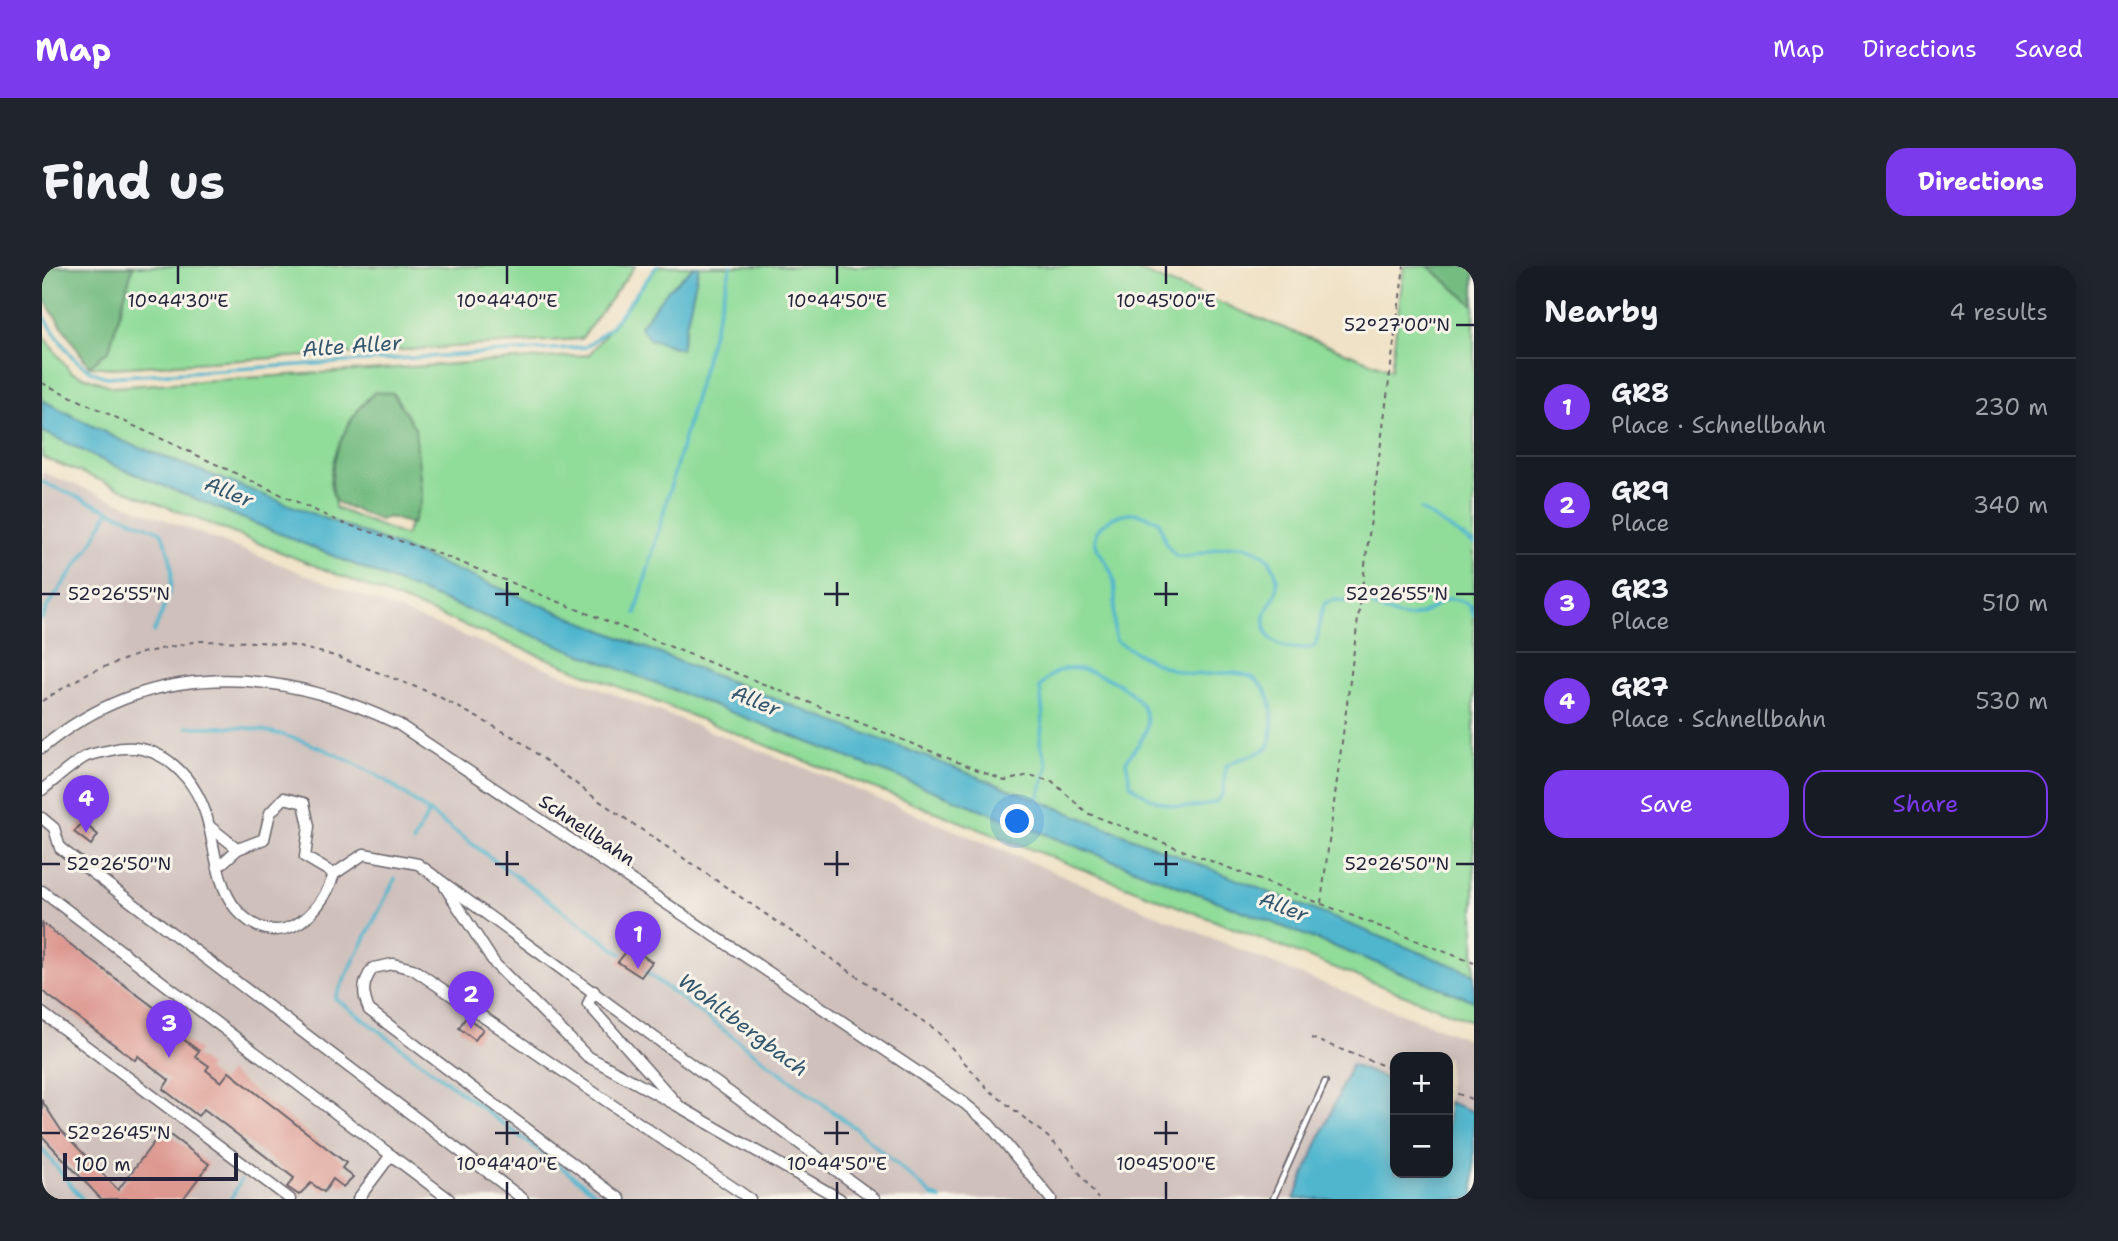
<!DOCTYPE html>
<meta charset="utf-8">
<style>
:root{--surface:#171b24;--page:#20242c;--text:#f1f3f6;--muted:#9ea1a6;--line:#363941;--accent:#7c3aed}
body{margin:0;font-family:"Shantell Sans",sans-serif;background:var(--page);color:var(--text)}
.controls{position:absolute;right:21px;bottom:21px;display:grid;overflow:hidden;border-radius:14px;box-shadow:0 4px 18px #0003}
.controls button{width:63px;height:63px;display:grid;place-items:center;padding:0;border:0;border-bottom:2px solid var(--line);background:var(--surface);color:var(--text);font:35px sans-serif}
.scale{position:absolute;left:21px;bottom:18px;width:175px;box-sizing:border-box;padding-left:7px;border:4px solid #22223b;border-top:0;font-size:19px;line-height:24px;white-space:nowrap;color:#22223b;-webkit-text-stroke:5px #f7f3e8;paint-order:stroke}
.you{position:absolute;left:976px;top:556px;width:24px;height:24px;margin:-18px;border:5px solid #fff;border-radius:50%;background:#1a73e8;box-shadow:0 0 0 10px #1a73e833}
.badge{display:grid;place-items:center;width:46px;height:46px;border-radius:50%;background:var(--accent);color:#fff;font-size:23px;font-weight:700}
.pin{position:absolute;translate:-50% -58px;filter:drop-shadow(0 2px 4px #0008)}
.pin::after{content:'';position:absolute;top:37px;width:24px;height:21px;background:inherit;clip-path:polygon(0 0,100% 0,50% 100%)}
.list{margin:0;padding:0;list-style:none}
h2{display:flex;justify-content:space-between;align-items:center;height:91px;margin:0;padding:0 28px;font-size:30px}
h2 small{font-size:23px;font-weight:400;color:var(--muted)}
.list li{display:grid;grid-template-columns:46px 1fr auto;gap:21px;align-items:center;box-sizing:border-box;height:98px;padding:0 28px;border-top:2px solid var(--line)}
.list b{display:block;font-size:26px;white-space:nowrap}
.list p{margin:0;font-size:23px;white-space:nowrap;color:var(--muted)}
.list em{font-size:23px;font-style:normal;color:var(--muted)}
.actions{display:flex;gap:14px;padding:21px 28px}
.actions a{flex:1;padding:16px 0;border:2px solid var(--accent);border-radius:21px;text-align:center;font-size:24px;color:var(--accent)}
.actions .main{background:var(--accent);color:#fff}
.map{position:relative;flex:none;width:1432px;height:933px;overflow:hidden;border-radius:21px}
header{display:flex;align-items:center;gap:42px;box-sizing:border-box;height:98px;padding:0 35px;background:var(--accent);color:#fff}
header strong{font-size:33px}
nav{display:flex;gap:38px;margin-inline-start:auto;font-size:24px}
.intro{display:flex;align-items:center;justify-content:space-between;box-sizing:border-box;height:168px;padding:0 42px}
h1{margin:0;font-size:49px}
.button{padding:18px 32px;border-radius:21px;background:var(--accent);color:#fff;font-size:24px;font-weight:700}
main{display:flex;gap:42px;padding:0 42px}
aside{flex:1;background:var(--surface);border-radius:21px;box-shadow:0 4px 18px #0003}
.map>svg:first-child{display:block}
.industrial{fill:#cfc0bb;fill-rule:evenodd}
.green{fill:#90dc99;stroke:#597f6a;stroke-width:2;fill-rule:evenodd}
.forest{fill:#74bc81;stroke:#4b6f5e;stroke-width:2}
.water{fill:#4fb6ce;stroke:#386c84;stroke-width:2}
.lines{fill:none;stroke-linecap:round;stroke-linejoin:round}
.stream{stroke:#4fb6ce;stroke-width:3.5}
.building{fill:#dd9890}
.service-casing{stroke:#6a656c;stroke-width:8}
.minor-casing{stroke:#6a656c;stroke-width:13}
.path{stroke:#6a656c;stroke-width:2;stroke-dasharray:5 5;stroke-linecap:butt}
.service{stroke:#fff;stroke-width:4.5}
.minor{stroke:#fff;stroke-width:10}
.ticks{fill:none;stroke:#22223b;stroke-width:2.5}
.labels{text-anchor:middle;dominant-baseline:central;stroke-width:6;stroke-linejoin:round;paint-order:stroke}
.street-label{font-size:19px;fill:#22223b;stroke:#f7f3e8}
.water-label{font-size:21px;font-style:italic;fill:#32566e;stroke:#f7f3e8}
.ticks-label{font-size:18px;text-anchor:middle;fill:#22223b;stroke:#f7f3e8;stroke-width:6;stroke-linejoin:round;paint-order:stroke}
</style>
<header>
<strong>Map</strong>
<nav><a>Map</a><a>Directions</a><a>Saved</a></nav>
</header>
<div class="intro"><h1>Find us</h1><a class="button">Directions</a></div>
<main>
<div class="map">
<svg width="1432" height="933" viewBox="0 0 1432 933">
<rect width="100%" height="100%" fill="#f7f3e8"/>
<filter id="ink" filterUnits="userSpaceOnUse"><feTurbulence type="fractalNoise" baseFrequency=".0143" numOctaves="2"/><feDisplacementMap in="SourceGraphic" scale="14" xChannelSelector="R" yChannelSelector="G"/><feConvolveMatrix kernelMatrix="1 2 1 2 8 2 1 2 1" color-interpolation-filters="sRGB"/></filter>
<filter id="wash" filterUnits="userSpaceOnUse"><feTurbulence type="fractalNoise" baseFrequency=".00686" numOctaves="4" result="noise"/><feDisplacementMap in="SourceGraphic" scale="28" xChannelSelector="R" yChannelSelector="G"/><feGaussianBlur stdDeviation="1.57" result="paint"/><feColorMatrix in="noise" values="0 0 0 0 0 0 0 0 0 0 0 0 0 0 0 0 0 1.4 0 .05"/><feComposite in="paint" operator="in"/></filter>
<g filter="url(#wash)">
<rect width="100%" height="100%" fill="#f0e2c6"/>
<path class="industrial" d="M0,206L768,504L1254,707L1432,775V933H0ZM1353,791H1406V907H1353Z"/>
<g class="green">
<polygon points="91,0 593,0 539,73 70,102 47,100 67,84"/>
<path d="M616,0H1084L1349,104L1362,0H1386L1432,39V756L778,501L0,191V69L29,106L71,121L547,89ZM333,126L380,232L363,270L293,242C294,233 288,224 288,215C291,183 309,147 333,126Z"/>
</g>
<g class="forest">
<polygon points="0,0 91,0 67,84 47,100 0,31"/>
<polygon points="1386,0 1432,0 1432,39"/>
<path d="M333,126L351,127L373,162L380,232L370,258L346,251L338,254L293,236C282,198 304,152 333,126Z"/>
</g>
<g class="water">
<polygon points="652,0 657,0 639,83 607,73 598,60 625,25"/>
<polygon points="0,134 78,174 360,282 653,402 996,534 1432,708 1432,735 359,318 64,196 0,165"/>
<polygon points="1309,799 1353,816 1353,907 1406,907 1406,836 1432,846 1432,933 1252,933"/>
</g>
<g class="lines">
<g class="stream">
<path d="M0,47C17,73 32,103 64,111L544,81L569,61L615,0"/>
<path d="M0,216L119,266C139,309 128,326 112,366"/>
<polyline points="1379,244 1432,278"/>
<path d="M1331,340C1344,345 1359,354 1373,350C1399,343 1398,323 1428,339L1432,349"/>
<polyline points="594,347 689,0"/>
<polyline points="0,353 5,341 47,282 67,245"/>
<path d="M145,461C165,461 186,460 206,462C255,468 301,490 343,514L584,691"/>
<path d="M995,537L1006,500L998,477L1001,451L998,421C1005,413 1012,405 1023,403C1051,399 1108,427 1105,459C1104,472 1090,484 1084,496L1089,519C1112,539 1145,547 1174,536L1181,527L1184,500C1198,491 1213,491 1227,481C1234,449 1233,409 1191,407C1176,406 1163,410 1148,408C1120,403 1098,389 1074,375C1068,354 1076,337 1072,316C1070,300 1056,288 1054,278C1049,259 1077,246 1091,247C1099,247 1109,252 1117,255L1124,278L1134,290C1161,293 1184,272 1212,283C1229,289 1239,310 1234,327C1231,335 1224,342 1223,351C1220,382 1250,385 1272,381C1280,366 1275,352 1283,337L1292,334L1310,336"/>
<polyline points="371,577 387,546"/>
<polyline points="353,613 293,732 562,933"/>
<polyline points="601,704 813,862 891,930 899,933"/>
<polyline points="0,883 40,933"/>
<polyline points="189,933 199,914"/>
</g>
</g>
<g id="blocks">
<g class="building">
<polygon points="41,556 56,569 49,579 32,566"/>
<polygon points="0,657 125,751 120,757 157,785 153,790 167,800 164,804 179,816 187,806 304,897 300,902 311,911 301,921 291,913 282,926 269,917 257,929 245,921 252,912 162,843 156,850 121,823 127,814 96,790 93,794 0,725"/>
<polygon points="588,681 610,696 599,711 576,696"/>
<polygon points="424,751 441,763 433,774 417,762"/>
<polygon points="0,835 19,864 76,924 121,864 167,898 141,933 59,933 0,870"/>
</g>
</g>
</g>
<g filter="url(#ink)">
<use href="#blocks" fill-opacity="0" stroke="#6a656c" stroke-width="2"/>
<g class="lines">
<defs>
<polyline id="service" points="1231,933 1283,816"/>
<g id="minor">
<path d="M0,482C108,392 236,400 356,458L922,837L947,858L1009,933"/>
<path d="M0,524C14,513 28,500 43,491C50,487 61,486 69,484C119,472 157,514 167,560L196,583L222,573L228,547L242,532L262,537L267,560L263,591L292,608L322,588L376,598L833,933"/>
<polyline points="0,552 12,562 18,582 481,933"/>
<path d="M167,560C173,586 177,623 194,643C233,688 278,653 292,608"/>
<polyline points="177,600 196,583"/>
<polyline points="403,621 453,698 545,790 638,841"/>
<polyline points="0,625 407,933"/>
<polyline points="552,725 546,738 638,841 798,933"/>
<polyline points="0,747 248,933"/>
<polyline points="316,933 349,889"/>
<path d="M578,933L327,744C320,727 320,717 331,702L351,698L371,703L708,933"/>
</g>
</defs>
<use href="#service" class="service-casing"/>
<use href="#minor" class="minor-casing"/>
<g class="path">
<polyline points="0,117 300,257 390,285 963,515 987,509 1010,515 1045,547 1432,697"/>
<polyline points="0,435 46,407 100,387 156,375 217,376 253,380 293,390 392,428 475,473 553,532 894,764 946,823 1006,871 1027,892 1056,933"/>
<polyline points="1279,637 1362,0"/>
<polyline points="1269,772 1353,804"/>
<polyline points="1406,824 1432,834"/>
</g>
<use href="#service" class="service"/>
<use href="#minor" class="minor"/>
</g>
</g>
<path class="ticks" d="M136,0V18M465,0V18M795,0V18M1124,0V18M1414,59H1432M465,316V340M795,316V340M1124,316V340M0,328H18M453,328H477M782,328H807M1112,328H1136M1414,328H1432M465,585V610M795,585V610M1124,585V610M0,598H18M453,598H477M782,598H807M1112,598H1136M1414,598H1432M465,855V879M795,855V879M1124,855V879M0,867H18M453,867H477M782,867H807M1112,867H1136M465,916V933M795,916V933M1124,916V933"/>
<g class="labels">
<g class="street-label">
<text transform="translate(545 564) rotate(34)">Schnellbahn</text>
</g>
<g class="water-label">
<text transform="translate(310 80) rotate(-4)">Alte Aller</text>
<text transform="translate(187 226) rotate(22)">Aller</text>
<text transform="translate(714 435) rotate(22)">Aller</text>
<text transform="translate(1242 641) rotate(21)">Aller</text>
<text transform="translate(701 759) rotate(37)">Wohltbergbach</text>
</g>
</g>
<g class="ticks-label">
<text x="136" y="41">10°44'30"E</text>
<text x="465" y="41">10°44'40"E</text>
<text x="795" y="41">10°44'50"E</text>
<text x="1124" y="41">10°45'00"E</text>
<text x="1355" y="65">52°27'00"N</text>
<text x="77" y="334">52°26'55"N</text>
<text x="1355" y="334">52°26'55"N</text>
<text x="77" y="604">52°26'50"N</text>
<text x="1355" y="604">52°26'50"N</text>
<text x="77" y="873">52°26'45"N</text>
<text x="465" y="904">10°44'40"E</text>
<text x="795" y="904">10°44'50"E</text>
<text x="1124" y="904">10°45'00"E</text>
</g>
</svg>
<div class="controls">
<button>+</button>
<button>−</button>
</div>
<div class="scale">100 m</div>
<div class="you"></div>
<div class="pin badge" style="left:596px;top:703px">1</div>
<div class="pin badge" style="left:429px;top:763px">2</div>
<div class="pin badge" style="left:127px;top:792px">3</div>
<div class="pin badge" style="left:44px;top:567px">4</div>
</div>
<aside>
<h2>Nearby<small>4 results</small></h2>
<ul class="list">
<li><span class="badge">1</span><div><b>GR8</b><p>Place · Schnellbahn</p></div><em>230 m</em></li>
<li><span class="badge">2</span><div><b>GR9</b><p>Place</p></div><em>340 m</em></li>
<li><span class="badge">3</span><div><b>GR3</b><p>Place</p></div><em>510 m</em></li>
<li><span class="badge">4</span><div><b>GR7</b><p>Place · Schnellbahn</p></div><em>530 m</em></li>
</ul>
<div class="actions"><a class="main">Save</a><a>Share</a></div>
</aside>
</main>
